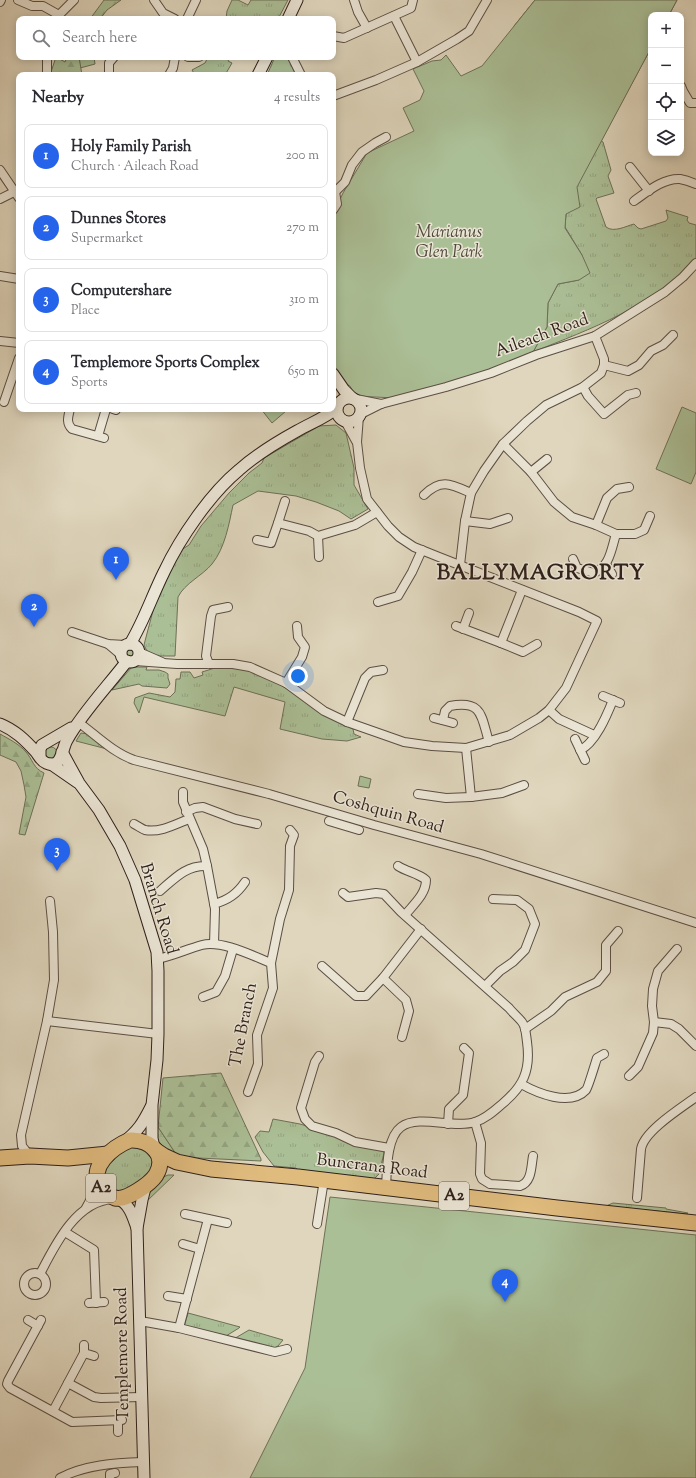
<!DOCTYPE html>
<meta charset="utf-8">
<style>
:root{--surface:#fff;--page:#f2f2f3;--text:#2b2b33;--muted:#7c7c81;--line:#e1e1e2;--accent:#2563eb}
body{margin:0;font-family:"Sorts Mill Goudy",serif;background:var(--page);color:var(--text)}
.controls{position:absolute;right:12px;top:12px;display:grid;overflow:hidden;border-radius:8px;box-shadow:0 2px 10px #0003}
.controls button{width:36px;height:36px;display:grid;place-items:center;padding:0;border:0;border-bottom:1px solid var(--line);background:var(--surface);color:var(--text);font:20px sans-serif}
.you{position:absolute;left:298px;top:676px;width:14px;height:14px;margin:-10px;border:3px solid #fff;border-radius:50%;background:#1a73e8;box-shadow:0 0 0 6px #1a73e833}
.badge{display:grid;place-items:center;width:26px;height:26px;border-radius:50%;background:var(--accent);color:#fff;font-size:13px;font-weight:700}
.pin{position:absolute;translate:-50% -33px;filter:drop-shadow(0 1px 2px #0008)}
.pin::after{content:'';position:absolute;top:21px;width:14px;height:12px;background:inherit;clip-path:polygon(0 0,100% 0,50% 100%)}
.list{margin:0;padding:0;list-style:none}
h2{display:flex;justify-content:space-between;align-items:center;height:52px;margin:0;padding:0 16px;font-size:17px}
h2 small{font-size:13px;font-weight:400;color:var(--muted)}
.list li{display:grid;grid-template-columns:26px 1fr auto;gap:12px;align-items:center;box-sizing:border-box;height:64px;margin:0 8px 8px;padding:0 8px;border:1px solid var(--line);border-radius:8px}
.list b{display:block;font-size:15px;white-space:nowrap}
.list p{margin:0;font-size:13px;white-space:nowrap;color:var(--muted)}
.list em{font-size:13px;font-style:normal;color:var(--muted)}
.icon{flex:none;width:22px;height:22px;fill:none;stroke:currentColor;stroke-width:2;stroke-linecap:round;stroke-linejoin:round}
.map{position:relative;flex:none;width:696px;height:1478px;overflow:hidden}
.search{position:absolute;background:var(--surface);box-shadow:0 2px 10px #0003;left:16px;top:16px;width:320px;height:44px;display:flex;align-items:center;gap:10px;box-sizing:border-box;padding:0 14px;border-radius:8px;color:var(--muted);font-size:15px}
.panel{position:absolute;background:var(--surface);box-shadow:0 2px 10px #0003;left:16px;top:72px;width:320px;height:340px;border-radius:8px}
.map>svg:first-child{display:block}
.grass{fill:url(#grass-tufts);stroke:#6d7058}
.forest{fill:url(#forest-firs);stroke:#6d7058}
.park{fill:#abbf96;stroke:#6d7058}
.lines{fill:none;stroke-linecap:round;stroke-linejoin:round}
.street-casing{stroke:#5b4e44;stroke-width:10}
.secondary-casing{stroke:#2f201b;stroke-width:13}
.highway-casing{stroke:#2f201b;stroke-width:17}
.street{stroke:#eae4d4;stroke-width:8}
.secondary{stroke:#eae4d4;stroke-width:11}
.highway{stroke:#e0bb7e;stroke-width:15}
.labels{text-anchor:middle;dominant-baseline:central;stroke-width:3;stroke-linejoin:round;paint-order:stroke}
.shield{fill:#eae4d4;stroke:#675b52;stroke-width:1}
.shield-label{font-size:16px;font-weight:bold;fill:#2f201b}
.park-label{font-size:17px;font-style:italic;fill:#4e483a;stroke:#eae4d4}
.street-label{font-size:17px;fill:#2f201b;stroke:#eae4d4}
.district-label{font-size:21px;font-weight:bold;letter-spacing:1px;fill:#2f201b;stroke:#eae4d4}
</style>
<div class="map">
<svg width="696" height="1478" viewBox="0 0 696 1478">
<defs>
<pattern id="grass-tufts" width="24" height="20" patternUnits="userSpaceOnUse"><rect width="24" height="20" fill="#abbf96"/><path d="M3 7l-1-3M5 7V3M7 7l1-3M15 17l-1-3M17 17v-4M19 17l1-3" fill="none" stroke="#93a481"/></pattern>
<pattern id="forest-firs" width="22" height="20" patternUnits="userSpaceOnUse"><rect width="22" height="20" fill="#abbf96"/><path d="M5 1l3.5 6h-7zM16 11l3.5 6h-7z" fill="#93a481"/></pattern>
</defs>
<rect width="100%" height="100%" fill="#dfd6bd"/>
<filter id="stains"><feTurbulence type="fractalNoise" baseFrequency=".005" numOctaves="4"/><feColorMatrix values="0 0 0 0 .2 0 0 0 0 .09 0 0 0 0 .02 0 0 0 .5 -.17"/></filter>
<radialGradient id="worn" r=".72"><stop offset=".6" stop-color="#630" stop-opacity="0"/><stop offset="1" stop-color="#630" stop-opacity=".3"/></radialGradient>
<g class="grass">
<polygon points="232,0 238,0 248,5 251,0 288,0 278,19 226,19 227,11"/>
<path d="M535,0H677L669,15H651V48L601,141L603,142L611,170L608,176L614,193L597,198L596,199L606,227C614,233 626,226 634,224L638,228L641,229L666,221L668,218L666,210L688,217L687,220L689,223L696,225V258C655,306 590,329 533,352L547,327L548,303L558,284L579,280L582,255L565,227L566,214L514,26Z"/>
<polygon points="79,57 94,57 95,64 80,68"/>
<polygon points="208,57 230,57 228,61 232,63 225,75 195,75 192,70 205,63"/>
<polygon points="275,57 288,57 296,75 267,75"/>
<path d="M336,425L346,433L354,468V485L368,509L351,519L339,511L316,502L296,496L258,491L233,505C229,524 225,548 212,564C202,576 185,583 178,597L175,656H156L147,651L144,645L145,641L154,607L166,578L181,550L189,545L201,526L229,493L249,473L262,463L264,458L319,426Z"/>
<circle cx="130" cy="653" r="6"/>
<polygon points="135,667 147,667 146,670 159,670 165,672 168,674 168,678 170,684 167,688 142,686 139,684 112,690 131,668"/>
<polygon points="218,667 242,667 272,680 291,691 326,715 353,729 354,734 361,737 347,741 322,739 280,729 285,702 234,687 225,716 144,697 139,713 134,703 135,698 149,693 170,697 175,692 176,679 180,679 181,672 190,672 194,678 203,675 202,672"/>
<polygon points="81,733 88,734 107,749 76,741"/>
<circle cx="51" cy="753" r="6"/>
<polygon points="273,1119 300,1124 382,1149 384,1153 379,1174 373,1180 300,1173 296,1168 274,1166 263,1152 255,1137 260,1131 269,1132"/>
<path d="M156,1127H158L178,1157C162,1147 157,1148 156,1127Z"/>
<polygon points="142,1146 153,1156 152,1171 129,1192 111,1193 101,1172 124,1148"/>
<path d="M168,1175H174L145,1203C149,1192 156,1179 168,1175Z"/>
<polygon points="613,1203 666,1208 666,1209 688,1213 687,1214 606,1206"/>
<polygon points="188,1313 240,1327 239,1328 226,1336 184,1327"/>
<polygon points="249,1330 283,1340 278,1346 274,1348 232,1340"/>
</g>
<g class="forest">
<polygon points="104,0 121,0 107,10 100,19 90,19"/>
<polygon points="56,57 65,62 67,57 79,57 82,75 50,75"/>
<path d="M0,734C9,739 19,744 26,752C33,760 33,768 44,773L25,835L19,834L26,797L24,785L21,771L16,762L0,755Z"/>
<polygon points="221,1073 261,1159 261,1161 178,1157 158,1127 163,1078"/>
</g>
<g class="park">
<polygon points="535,0 677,0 669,15 651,15 651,48 577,187 580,207 566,214 565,228 582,255 590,273 579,280 558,284 548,303 547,327 533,352 489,370 445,385 395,398 355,396 350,386 342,382 333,366 333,214 343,193 367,153 414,131 403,108 420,100 424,91 413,69 432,61 441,60 446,55 461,76 482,66"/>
<polygon points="682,407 696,413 696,472 691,484 656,469"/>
<polygon points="261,409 284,409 286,411 272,423"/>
<polygon points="360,776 371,779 369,788 358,786"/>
<polygon points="330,1197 696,1235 696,1478 250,1478 305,1368"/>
</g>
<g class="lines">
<defs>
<g id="street">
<polyline points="18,0 32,6 43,6 59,15"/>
<polyline points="154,0 163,13 175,19"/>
<polyline points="354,0 358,12 367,28"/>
<polyline points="0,2 1,0"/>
<polyline points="394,16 417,62"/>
<polyline points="57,19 59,15 74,0"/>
<polyline points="187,19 196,0"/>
<polyline points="333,36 344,38 411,8 413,0"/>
<polyline points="188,57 199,57"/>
<polyline points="292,57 301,75"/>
<polyline points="47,75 47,57"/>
<polyline points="109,75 109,63 114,57"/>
<polyline points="169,75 173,68 175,57"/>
<polyline points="681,86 683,91 690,103 696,103"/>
<polyline points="333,96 376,80 417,62 457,39 469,31 487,0"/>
<polyline points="630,167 649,191"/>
<polyline points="0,170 19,198"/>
<polyline points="333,191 335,192 337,204 333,210"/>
<polyline points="335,192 345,182 352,165 362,152 375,143 386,137"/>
<polyline points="0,199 14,192"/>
<path d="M634,201C647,192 663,178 680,179C685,180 691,182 696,184"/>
<polyline points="0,276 19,279"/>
<polyline points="0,341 19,343"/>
<polyline points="604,365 628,371 639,365 651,351 663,345 673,335"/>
<polyline points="583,387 588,396 604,414 628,395 636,393"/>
<polyline points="356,399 381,404"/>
<polyline points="4,402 19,358"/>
<path d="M70,409C68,417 66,423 72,429L104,438"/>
<polyline points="113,409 116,410"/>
<polyline points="361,414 381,404 446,387 491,373 536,355 595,336 665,292 683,277 696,263"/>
<polyline points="345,421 356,441"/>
<polyline points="98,436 106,409"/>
<polyline points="503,444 531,472 554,502 572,517 596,525 616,534 635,534 644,530 650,516"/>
<polyline points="531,472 547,459"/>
<path d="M424,495C441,478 451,484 471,493"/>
<polyline points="465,521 490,524 508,518"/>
<polyline points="278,523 285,501"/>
<polyline points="596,525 607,498 617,489 629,487"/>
<polyline points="318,536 319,557"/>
<polyline points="257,540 271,543 278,523 309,531 318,536 355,525 377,512"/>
<path d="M573,559L577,568L594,573C610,566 611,550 616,534"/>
<polyline points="606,564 612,574"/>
<polyline points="460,565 465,521 471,493 484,471 503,444 527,421 546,405 583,387 601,373 604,365 604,359 595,336"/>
<polyline points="378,602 398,596 412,572 422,550"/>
<polyline points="456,626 501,643 522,590"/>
<polyline points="463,629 469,613"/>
<polyline points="72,632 108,644 125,645"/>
<polyline points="501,643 523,652 537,644"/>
<polyline points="108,644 121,655"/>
<polyline points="139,652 162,662"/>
<polyline points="135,661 177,664 233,664 250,667 286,683 324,711 347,722 404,742 432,746 466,748 510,735 539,718 549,710 566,688 597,621 579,612 439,557 414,547 399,537 388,526 367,499 360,468 357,442 359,416"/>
<polyline points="209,664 206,656 211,616 213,610 228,607"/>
<polyline points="286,683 302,657 305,647 298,637 297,626"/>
<polyline points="603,696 620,703"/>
<polyline points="549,710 559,719 594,735"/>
<polyline points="434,718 453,723"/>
<path d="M443,720L445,711L450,706C483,700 481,716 489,742"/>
<path d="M78,722C96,735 112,752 134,760L269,794L374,825L481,854L696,923"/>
<polyline points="347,722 365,678 371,672 383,670"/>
<polyline points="575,739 585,760"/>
<path d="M580,750C595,744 607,715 613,700"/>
<polyline points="183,792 183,802 203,849 207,866 215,909 214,944"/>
<polyline points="418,794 446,798 471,797 466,748"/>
<polyline points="471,797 502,793 524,785"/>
<polyline points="186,812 195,808 203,807 235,819 257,824"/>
<polyline points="329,821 359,830"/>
<path d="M134,824C138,826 142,829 145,830C160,833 176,824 189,819"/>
<path d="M398,866C407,872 418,873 426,880C426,894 414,904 405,915"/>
<path d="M160,891C174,879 186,865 207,866"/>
<path d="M343,893L348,897L376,893L384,894L401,912L509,1008C513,1013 518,1017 522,1022C526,1027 526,1035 527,1042C531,1071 523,1087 501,1105C493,1112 485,1119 475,1122C453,1129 419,1114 401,1127C386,1138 387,1172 386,1188"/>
<path d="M214,904C228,900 237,894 245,882"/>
<path d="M157,959C173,956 187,949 202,945C222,940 253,956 271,963L273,988L257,1035L258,1064L248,1092"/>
<polyline points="271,963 280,919 289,890 290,846 294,835 290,830"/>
<polyline points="322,966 356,996 366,996 383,978 421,929"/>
<polyline points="383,978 406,1000 409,1011 402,1037"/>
<polyline points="485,986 500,971 513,962 525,950 535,924 529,909 517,900 493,899"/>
<polyline points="203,997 216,992 225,976 233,949"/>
<polyline points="47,1021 158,1034"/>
<polyline points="654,1022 671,1024 679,1029 696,1046"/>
<polyline points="525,1029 551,1011 565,997 597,982 606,971 606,945 618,931"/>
<polyline points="319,1056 315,1062 301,1108 305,1119 312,1126 336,1133 355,1142 389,1148"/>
<polyline points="629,1076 638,1067 653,1033 654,1022 652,1006 653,989 658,971 677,949"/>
<path d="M521,1084C537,1093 570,1107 586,1090C588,1088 595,1064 597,1058L604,1054"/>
<path d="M475,1122L481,1143L480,1174L482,1179L490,1184L520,1186C532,1182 531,1167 533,1156"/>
<polyline points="448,1124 449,1109 463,1095 469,1053 464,1048"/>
<polyline points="30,1156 22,1146 21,1135 47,1021 54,980 53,932 50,901"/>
<path d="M637,1198L641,1149C644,1131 681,1108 696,1097"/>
<polyline points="86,1208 92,1197 97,1182"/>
<polyline points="185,1214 227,1223"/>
<polyline points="317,1224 324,1180"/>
<polyline points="65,1232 94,1250 96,1303"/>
<polyline points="183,1244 200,1249"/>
<circle cx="35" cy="1284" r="11"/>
<path d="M40,1274C55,1245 76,1201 113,1199"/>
<polyline points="168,1296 187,1299"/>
<polyline points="89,1303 104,1302"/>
<polyline points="28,1320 38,1326"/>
<polyline points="41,1320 8,1381 7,1384 10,1388 72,1422 122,1420"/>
<polyline points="140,1321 179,1328 275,1352 287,1349"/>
<polyline points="179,1328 208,1219"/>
<polyline points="84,1353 94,1356"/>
<polyline points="68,1383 94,1397 101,1398 141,1397"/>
<polyline points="53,1411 84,1353 84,1345"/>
<polyline points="118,1420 118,1432"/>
<path d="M60,1478C85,1465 114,1463 143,1462"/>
<polyline points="110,1478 110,1474 115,1473"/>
</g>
<g id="secondary">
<polyline points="288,19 297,0"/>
<polyline points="258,75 267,57"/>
<polyline points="333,374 344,390 352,398"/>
<circle cx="349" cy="410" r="12"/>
<circle cx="130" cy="653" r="9"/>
<path d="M130,644C144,621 152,596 164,572C180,538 210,494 239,470C257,454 277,442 297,431C311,423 325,418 337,408"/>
<path d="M0,724C15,730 25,740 36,752C39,756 41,761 46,763C62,770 62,748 67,740C82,713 108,686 127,661"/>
<polyline points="62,752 79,783 99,810 120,846 135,880 157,952 158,971 158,1034 157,1060 152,1105 152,1138 154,1148"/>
<polyline points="40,756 40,749 42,745 71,728"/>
<polyline points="51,764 77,782"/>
<path d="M124,1142C138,1131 143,1123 151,1107"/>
<path d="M118,1199C130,1204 133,1217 137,1228"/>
<polyline points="144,1478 137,1228 142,1200 146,1184"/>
</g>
<g id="highway">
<path d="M130,1140C150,1139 168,1155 156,1175C150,1184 126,1201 115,1198C109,1196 104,1192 101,1187C87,1167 113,1147 130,1140Z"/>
<polyline points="155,1150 164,1156 177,1162 211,1169 298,1177 557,1208 696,1223"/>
<polyline points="0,1158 30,1156 68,1158 108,1154"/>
</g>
</defs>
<use href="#street" class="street-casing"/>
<use href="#secondary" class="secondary-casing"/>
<use href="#highway" class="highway-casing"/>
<use href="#street" class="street"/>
<use href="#secondary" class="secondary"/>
<use href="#highway" class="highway"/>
</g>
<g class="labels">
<g class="shield">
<rect x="86" y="1174" width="30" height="28" rx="3"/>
<rect x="439" y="1182" width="30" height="28" rx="3"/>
</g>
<g class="shield-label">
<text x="101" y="1188">A2</text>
<text x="454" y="1196">A2</text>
</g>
<g class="park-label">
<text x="449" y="233">Marianus<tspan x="449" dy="20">Glen Park</tspan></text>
</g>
<g class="street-label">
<text transform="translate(542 336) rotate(-20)">Aileach Road</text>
<text transform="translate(388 813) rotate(16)">Coshquin Road</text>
<text transform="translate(158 909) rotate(73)">Branch Road</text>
<text transform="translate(244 1025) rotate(-79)">The Branch</text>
<text transform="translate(372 1167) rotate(7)">Buncrana Road</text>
<text transform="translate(123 1354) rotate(-91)">Templemore Road</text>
</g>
<g class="district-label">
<text x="541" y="574">BALLYMAGRORTY</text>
</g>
</g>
<rect width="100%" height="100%" filter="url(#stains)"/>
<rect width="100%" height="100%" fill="url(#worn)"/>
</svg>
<div class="controls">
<button>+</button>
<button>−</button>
<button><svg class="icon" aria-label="locate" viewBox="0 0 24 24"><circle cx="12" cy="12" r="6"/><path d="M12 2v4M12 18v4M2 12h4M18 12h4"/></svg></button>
<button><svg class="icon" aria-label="layers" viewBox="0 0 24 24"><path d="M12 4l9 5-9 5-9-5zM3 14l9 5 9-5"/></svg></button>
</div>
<div class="you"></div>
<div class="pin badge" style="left:116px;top:580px">1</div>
<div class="pin badge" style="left:34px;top:627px">2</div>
<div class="pin badge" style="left:57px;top:871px">3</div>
<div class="pin badge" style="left:505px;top:1302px">4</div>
<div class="search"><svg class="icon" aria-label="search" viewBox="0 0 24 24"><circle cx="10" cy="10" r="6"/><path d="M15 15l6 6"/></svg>Search here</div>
<section class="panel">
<h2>Nearby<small>4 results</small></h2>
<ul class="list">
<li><span class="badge">1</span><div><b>Holy Family Parish</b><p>Church · Aileach Road</p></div><em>200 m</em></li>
<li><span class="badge">2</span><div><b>Dunnes Stores</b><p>Supermarket</p></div><em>270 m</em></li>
<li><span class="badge">3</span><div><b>Computershare</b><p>Place</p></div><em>310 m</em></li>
<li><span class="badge">4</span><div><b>Templemore Sports Complex</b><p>Sports</p></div><em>650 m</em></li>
</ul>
</section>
</div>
